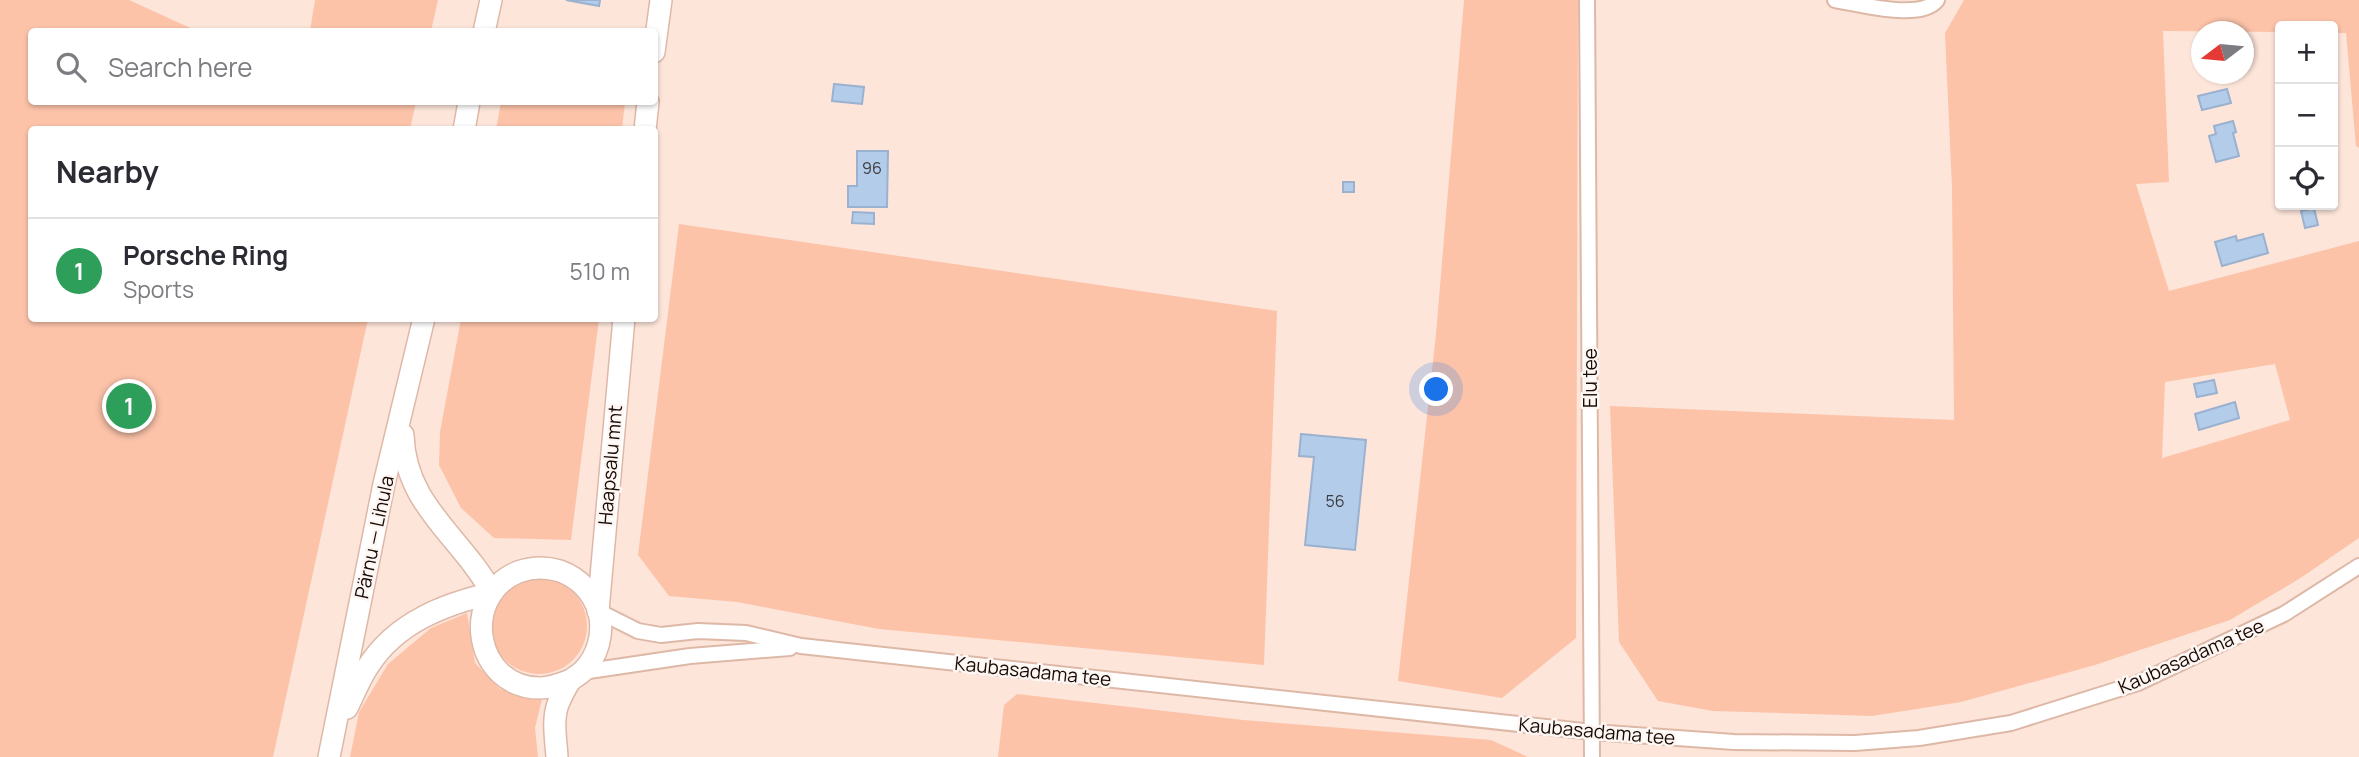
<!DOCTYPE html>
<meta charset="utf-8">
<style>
:root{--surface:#fff;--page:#f2f2f3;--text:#2b2b33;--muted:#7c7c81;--line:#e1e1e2;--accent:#0f766e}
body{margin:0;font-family:Manrope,sans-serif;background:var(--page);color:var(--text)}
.controls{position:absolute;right:21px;top:21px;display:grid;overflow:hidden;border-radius:7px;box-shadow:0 2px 5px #0004}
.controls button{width:63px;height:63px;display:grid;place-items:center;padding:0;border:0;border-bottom:2px solid var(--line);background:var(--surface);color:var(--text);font:35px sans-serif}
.compass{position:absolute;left:2191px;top:21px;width:63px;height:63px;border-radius:50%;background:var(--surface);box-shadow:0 2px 5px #0004;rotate:254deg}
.you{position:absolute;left:1437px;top:390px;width:24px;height:24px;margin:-18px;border:5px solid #fff;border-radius:50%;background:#1a73e8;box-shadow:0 0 0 10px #1a73e833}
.badge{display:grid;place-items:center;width:46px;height:46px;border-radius:50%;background:var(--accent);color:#fff;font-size:23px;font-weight:700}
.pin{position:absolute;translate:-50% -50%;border:4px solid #fff;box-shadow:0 2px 7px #0006}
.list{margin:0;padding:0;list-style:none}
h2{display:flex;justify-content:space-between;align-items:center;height:91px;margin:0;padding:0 28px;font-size:30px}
h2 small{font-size:23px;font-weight:400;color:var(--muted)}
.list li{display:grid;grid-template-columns:46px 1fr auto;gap:21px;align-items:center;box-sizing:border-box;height:105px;padding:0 28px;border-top:2px solid var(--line)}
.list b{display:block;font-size:26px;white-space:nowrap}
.list p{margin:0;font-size:23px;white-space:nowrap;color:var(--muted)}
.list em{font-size:23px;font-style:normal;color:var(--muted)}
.icon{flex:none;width:38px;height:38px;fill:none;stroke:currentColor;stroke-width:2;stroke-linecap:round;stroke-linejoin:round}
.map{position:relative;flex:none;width:2359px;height:757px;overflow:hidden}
.search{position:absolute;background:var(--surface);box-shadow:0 2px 5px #0004;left:28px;top:28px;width:630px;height:77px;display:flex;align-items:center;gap:18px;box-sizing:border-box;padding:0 24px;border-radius:7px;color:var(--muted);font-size:26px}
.panel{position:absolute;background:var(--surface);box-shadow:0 2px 5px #0004;left:28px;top:126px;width:630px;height:196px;border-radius:7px}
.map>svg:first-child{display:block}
.green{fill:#fcc3a9;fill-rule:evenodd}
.building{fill:#b3ccea;stroke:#9ab1cf;stroke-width:2}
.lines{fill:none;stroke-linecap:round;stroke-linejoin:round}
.minor-casing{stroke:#deb8a7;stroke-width:18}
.secondary-casing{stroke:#deb8a7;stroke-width:24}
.minor{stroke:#fff;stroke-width:14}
.secondary{stroke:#fff;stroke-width:21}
.labels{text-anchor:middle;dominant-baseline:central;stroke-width:5;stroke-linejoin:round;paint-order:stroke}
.number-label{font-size:16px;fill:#3e3b3f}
.street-label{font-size:19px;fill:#170b06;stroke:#fef6f2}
</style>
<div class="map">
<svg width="2359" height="757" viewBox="0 0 2359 757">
<rect width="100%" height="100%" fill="#fde5da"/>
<g class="green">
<polygon points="0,0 129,0 197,31 32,32 32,102 416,102 410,129 32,130 32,318 368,319 273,757 0,757"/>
<polygon points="315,0 438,0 431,31 310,31"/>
<polygon points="1464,0 1578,0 1576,638 1502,698 1398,681 1436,334"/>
<path d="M1964,0H2359V148L2356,146L2346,33H2333V26H2280V32L2163,31L2169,182L2136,184L2169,291L2359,241V538L2299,579L2230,620L2095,665L1961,702L1872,716L1713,711L1658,701L1619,642L1610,406L1954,420L1952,188L1945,33ZM2275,364L2290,420L2162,458L2165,382Z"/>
<polygon points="501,102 625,102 622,129 496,129"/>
<polygon points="679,224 1277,311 1264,665 879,629 737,602 669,596 638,555"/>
<polygon points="461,319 599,319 571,540 494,538 461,508 439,465 440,432"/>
<circle cx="539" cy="626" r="48"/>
<polygon points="467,613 475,663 500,689 542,699 535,728 538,757 350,757 359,712 388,664 431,628"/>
<polygon points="1017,694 1243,720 1491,740 1528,757 998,757 1004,705"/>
</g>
<g class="building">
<polygon points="566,0 600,0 599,6"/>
<polygon points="834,84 864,87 862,104 832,101"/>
<polygon points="2227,89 2231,103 2202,110 2198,96"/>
<polygon points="2233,121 2236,132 2233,133 2239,156 2216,162 2209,136 2216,134 2214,126"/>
<polygon points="857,151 888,151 887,207 848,207 848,186 857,186"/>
<rect x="1343" y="182" width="11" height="10"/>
<polygon points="2314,208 2318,225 2305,228 2301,211"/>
<polygon points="853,212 874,213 874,224 852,223"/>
<polygon points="2263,234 2268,253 2222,266 2215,242 2236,236 2237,241"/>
<polygon points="2214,380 2217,393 2197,397 2194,384"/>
<polygon points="2235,402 2239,418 2199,430 2195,414"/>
<polygon points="1301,434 1366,440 1355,550 1305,545 1314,457 1299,456"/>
</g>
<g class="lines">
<defs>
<g id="minor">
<polyline points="1587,0 1592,757"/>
<path d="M1835,0C1859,4 1921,21 1937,0"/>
<polyline points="598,611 638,631 661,635 698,631 746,633 801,646 1592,732 1734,742 1855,743 1919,738 2011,723 2138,683 2284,614 2359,566"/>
<polyline points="582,672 690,656 790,648"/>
</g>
<g id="secondary">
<polyline points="484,32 491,0"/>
<polyline points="654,52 661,0"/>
<polyline points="464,130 469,102"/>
<polyline points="645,130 648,102"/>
<polyline points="598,611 624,318"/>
<path d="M347,708C354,694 360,678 369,665C397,622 445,604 492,593C461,536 405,506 403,435"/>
<polyline points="329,757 384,484 424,318"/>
<path d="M557,757C556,740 552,720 558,704C561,697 566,687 570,681C574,677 579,675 583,671C598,656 604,633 599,612C593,593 579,578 560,571C547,567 532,567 518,572C459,597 475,688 540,688C551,688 561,684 571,680"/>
</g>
</defs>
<use href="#minor" class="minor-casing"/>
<use href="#secondary" class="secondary-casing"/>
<use href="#minor" class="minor"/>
<use href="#secondary" class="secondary"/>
</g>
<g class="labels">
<g class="number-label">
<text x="872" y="168">96</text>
<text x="1335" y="501">56</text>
</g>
<g class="street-label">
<text transform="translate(1590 378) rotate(-90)">Elu tee</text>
<text transform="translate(610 465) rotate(-85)">Haapsalu mnt</text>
<text transform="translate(374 537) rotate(-78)">Pärnu — Lihula</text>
<text transform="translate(2191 656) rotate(-24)">Kaubasadama tee</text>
<text transform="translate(1033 671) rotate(6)">Kaubasadama tee</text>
<text transform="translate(1597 731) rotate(5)">Kaubasadama tee</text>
</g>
</g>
</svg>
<div class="controls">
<button>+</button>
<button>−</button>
<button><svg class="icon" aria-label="locate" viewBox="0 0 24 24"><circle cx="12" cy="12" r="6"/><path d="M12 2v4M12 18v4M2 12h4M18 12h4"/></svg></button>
</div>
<svg class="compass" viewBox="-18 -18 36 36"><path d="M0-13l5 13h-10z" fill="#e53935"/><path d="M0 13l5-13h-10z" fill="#7c7c81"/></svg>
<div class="you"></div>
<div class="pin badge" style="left:129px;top:406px;background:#2e9e5b">1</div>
<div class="search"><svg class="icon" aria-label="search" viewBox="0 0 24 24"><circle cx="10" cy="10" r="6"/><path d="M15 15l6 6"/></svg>Search here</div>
<section class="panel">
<h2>Nearby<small></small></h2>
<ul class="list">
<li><span class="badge" style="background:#2e9e5b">1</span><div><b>Porsche Ring</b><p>Sports</p></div><em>510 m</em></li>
</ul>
</section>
</div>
